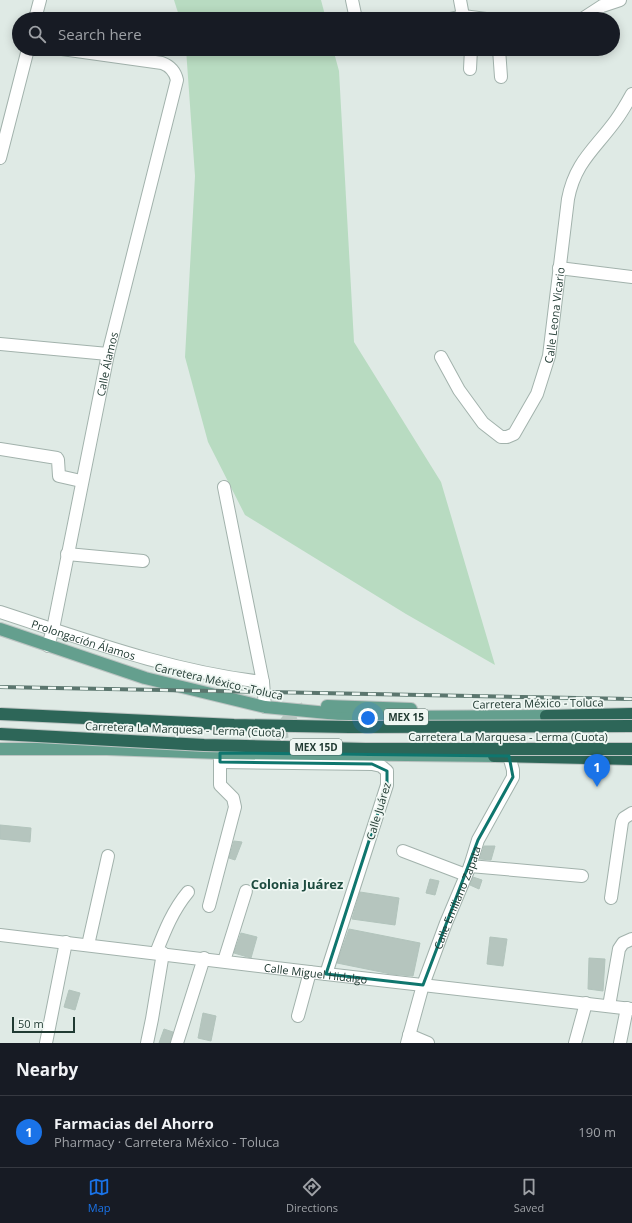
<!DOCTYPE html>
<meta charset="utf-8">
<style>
:root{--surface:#171b24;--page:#20242c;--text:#f1f3f6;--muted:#9ea1a6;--line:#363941;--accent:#1a73e8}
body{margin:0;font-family:"Open Sans",sans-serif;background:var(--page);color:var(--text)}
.scale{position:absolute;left:12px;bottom:10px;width:63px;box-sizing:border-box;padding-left:4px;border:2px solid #203a32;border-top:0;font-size:11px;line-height:14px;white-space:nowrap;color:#203a32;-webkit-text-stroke:3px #eff7f3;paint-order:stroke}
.you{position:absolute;left:368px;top:718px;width:14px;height:14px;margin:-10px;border:3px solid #fff;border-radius:50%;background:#1a73e8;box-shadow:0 0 0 6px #1a73e833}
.badge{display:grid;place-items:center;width:26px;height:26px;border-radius:50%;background:var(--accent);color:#fff;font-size:13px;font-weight:700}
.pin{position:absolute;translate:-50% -33px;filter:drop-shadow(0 1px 2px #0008)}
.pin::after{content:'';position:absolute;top:21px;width:14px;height:12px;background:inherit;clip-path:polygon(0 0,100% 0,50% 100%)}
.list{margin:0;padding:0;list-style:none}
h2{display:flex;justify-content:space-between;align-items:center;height:52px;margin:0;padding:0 16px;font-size:17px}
h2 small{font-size:13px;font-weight:400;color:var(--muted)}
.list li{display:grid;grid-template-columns:26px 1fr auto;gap:12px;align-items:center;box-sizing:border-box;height:72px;padding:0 16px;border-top:1px solid var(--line)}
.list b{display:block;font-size:15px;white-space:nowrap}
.list p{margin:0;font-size:13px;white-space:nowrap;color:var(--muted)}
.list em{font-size:13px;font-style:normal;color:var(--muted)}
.icon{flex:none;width:22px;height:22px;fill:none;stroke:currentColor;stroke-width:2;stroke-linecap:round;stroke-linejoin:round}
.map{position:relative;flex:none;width:632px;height:1043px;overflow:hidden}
.search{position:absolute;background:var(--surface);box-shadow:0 2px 10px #0003;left:12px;right:12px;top:12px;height:44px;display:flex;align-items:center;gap:10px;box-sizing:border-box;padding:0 14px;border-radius:22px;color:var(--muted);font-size:15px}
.sheet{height:124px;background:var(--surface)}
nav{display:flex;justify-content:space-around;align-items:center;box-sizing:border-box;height:56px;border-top:1px solid var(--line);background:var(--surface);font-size:11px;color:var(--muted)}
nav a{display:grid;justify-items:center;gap:2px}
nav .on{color:var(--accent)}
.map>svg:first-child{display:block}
.green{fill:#b8dbc1}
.building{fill:#b5c5be;stroke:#b2c4bc}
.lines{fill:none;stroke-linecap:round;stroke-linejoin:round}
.major-tunnel{stroke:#b9c7c1;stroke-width:12;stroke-dasharray:12 6;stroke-linecap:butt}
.minor-casing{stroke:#a2b2ac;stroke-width:14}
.major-casing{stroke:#bcc4c2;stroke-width:14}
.highway-casing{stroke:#bcc4c2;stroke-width:14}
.minor{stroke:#fff;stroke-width:12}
.major{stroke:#649f8e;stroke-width:12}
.highway{stroke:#2d6658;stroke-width:12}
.rail-casing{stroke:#5b766e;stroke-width:4}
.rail{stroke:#eff7f3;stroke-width:2.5;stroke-dasharray:8;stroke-linecap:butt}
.highway-bridge-casing{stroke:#bcc4c2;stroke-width:14;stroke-linecap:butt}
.highway-bridge{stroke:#2d6658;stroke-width:12}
.marked{fill:none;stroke:#0f766e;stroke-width:3;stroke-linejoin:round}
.labels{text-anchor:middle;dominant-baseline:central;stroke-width:3.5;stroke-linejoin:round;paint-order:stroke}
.shield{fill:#eff7f3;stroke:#5e736c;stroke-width:1}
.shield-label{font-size:10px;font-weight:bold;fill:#203a32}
.street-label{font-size:11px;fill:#203a32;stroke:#eff7f3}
.quarter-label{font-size:13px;font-weight:bold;fill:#1d4b3f;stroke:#eff7f3}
</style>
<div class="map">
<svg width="632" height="1043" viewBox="0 0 632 1043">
<rect width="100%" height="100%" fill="#dfeae5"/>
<g class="green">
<polygon points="174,0 321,0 326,19 180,19"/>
<polygon points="186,49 333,49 339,71 354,342 441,482 495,665 406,614 245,515 208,442 185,357 195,176"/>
</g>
<g class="building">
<polygon points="0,825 31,828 30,842 0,839"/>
<polygon points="234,841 242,842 235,860 229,858"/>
<polygon points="484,846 495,846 491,860 480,859"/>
<polygon points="473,877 482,880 479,889 470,885"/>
<polygon points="430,879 439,881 435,895 426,893"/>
<polygon points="360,892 399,898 395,925 352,919"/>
<polygon points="349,929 420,943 413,976 391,974 337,963"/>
<polygon points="241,933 257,937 251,958 234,953"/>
<polygon points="490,937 507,939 503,966 487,964"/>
<polygon points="589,958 605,959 603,991 588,989"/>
<polygon points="69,990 80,993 75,1010 64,1007"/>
<polygon points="203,1013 216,1016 211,1041 198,1038"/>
<polygon points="164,1029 173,1032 170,1043 159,1043"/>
</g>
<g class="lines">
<path class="major-tunnel" d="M294,753C272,738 283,716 304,708"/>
<defs>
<g id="minor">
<polyline points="352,0 356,19"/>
<polyline points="460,0 463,16"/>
<polyline points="35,19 40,0"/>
<polyline points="450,19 463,16 486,19"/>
<polyline points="582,19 602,6 620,0"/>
<polyline points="499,49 501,77"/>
<polyline points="470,69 471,49"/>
<polyline points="0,158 28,49"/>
<polyline points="559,268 632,277"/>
<polyline points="0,344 108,354"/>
<path id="s1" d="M441,357L459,390L483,423L501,437H507L514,434L537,394L549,356L568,199C575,162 595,149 616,120C622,112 627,103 632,94"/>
<polyline points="0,449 57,458 58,460 59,476 81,481"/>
<polyline points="224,487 263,682 265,707"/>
<polyline points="67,554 143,561"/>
<path id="s2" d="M0,612C86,640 173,672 263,682"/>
<path id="s3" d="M48,646L53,629L108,354L177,80C175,71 170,66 162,63L62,49"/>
<polyline points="220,753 220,762 372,764 381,766 387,771 387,785 326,974"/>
<polyline points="403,851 466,875"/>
<polyline points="470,866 582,876"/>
<polyline points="611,898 622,822 624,818 632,813"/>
<polyline points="209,906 235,807 233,798 220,785 220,762"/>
<path id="s4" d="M0,935L326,974L632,1009"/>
<polyline points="88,945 108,856"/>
<path d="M156,953C165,930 173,910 188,892"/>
<polyline points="224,961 246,891"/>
<polyline points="609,1006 619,949 623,943 632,939"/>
<polyline points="298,1016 310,972"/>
<polyline points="409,1035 428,1043"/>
<polyline points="46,1043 66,942"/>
<polyline points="147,1043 152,1019 163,953"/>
<polyline points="177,1043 204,958"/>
<path id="s5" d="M407,1043L423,985L446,923L470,866L478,840L513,777V770L509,756"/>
<polyline points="575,1043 586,1003"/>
<polyline points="620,1043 627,1008"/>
</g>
<g id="major">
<polyline points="0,629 145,678 265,707 370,717 546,716"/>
<polyline points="327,706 411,709"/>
<polyline points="0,749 107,749 220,753 494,756"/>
</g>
<g id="highway">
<polyline points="546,716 632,714"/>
<polyline points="494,756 632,759"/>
</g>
</defs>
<use href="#minor" class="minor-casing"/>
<use href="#major" class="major-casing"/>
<use href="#highway" class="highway-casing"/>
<use href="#minor" class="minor"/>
<use href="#major" class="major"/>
<use href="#highway" class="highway"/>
<defs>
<polyline id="rail" points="0,687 632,699"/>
</defs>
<use href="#rail" class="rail-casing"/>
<use href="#rail" class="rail"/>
<defs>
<g id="highway-bridge">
<polyline points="0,714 234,725 349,727 632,726"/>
<polyline points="0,734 204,745 365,749 632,749"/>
</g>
</defs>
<use href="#highway-bridge" class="highway-bridge-casing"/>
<use href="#highway-bridge" class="highway-bridge"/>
</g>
<path class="marked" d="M220,753L509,756L513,777L478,840L423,985L326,974L387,785V771L372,764L220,762Z"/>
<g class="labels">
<g class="shield">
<rect x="384" y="709" width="44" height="16" rx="3"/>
<rect x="290" y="739" width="52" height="16" rx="3"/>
</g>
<g class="shield-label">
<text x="406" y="717">MEX 15</text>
<text x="316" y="747">MEX 15D</text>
</g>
<g class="street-label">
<text stroke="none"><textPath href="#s1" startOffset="242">Calle Leona Vicario</textPath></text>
<text stroke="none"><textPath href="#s3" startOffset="288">Calle Álamos</textPath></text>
<text stroke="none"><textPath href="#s2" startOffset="88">Prolongación Álamos</textPath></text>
<text transform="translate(219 681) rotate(13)">Carretera México - Toluca</text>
<text transform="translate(538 703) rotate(-1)">Carretera México - Toluca</text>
<text transform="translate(185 729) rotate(2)">Carretera La Marquesa - Lerma (Cuota)</text>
<text x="508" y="736">Carretera La Marquesa - Lerma (Cuota)</text>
<text transform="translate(378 811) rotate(-73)">Calle Juárez</text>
<text stroke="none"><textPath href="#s5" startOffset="154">Calle Emiliano Zapata</textPath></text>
<text stroke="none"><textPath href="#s4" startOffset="318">Calle Miguel Hidalgo</textPath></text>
</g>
<g class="quarter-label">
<text x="297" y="884">Colonia Juárez</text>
</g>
</g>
</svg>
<div class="scale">50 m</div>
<div class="you"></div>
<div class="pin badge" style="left:597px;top:787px">1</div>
<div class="search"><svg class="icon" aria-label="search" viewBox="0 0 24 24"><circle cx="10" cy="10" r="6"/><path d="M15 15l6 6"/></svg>Search here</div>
</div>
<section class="sheet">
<h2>Nearby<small></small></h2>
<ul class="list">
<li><span class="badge">1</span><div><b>Farmacias del Ahorro</b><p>Pharmacy · Carretera México - Toluca</p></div><em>190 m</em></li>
</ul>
</section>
<nav>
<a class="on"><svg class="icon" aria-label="map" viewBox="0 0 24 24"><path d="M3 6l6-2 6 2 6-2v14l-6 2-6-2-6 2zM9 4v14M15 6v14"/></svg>Map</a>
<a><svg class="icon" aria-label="directions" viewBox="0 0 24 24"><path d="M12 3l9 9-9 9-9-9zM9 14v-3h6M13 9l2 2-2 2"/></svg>Directions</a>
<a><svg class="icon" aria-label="saved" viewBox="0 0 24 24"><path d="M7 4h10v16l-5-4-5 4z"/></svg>Saved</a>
</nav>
